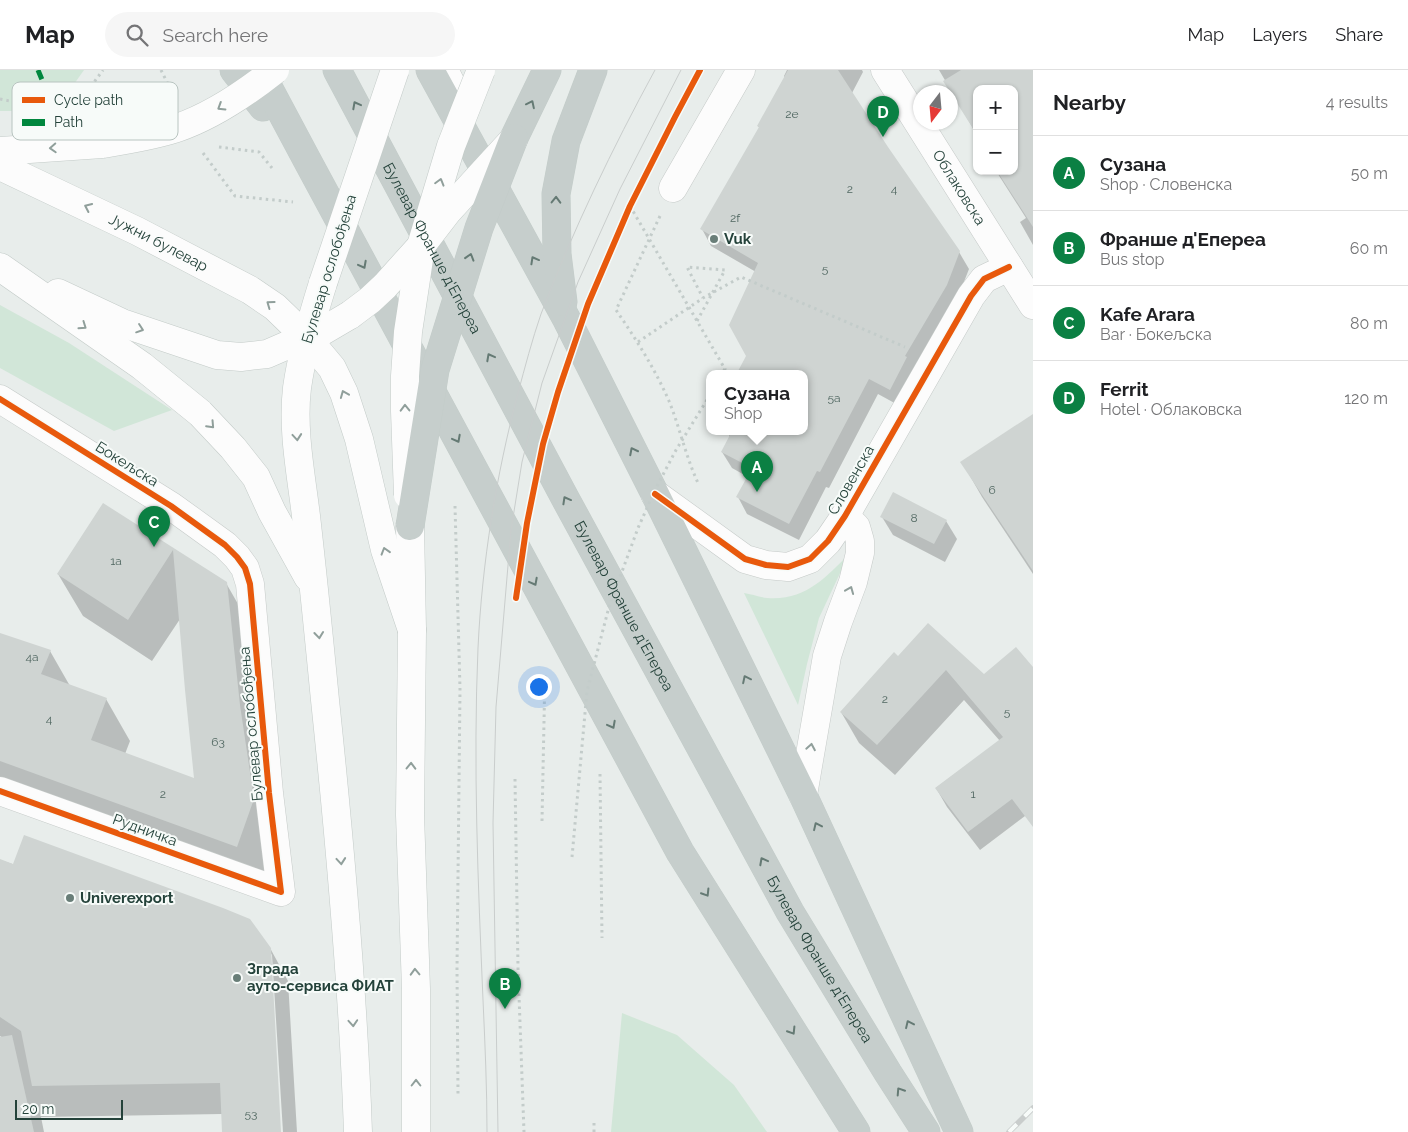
<!DOCTYPE html>
<meta charset="utf-8">
<style>
:root{--surface:#fff;--page:#f6f6f6;--text:#202124;--muted:#757577;--line:#e0e0e0;--accent:#0b8043}
body{margin:0;font-family:Raleway,sans-serif;background:var(--page);color:var(--text)}
.controls{position:absolute;right:15px;top:15px;display:grid;overflow:hidden;border-radius:10px;box-shadow:0 1px 4px #0004}
.controls button{width:45px;height:45px;display:grid;place-items:center;padding:0;border:0;border-bottom:1px solid var(--line);background:var(--surface);color:var(--text);font:25px sans-serif}
.compass{position:absolute;left:913px;top:15px;width:45px;height:45px;border-radius:50%;background:var(--surface);box-shadow:0 1px 4px #0004;rotate:196deg}
.scale{position:absolute;left:15px;bottom:12px;width:108px;box-sizing:border-box;padding-left:5px;border:2px solid #24423a;border-top:0;font-size:14px;line-height:18px;white-space:nowrap;color:#24423a;-webkit-text-stroke:4px #f7fbf9;paint-order:stroke}
.you{position:absolute;left:538px;top:616px;width:18px;height:18px;margin:-12px;border:4px solid #fff;border-radius:50%;background:#1a73e8;box-shadow:0 0 0 8px #1a73e833}
.badge{display:grid;place-items:center;width:32px;height:32px;border-radius:50%;background:var(--accent);color:#fff;font-size:16px;font-weight:700}
.pin{position:absolute;translate:-50% -41px;filter:drop-shadow(0 1px 2px #0008)}
.pin::after{content:'';position:absolute;top:26px;width:18px;height:15px;background:inherit;clip-path:polygon(0 0,100% 0,50% 100%)}
.popup{position:absolute;left:706px;top:300px;width:102px;height:65px;box-sizing:border-box;display:grid;place-content:center;border-radius:10px;background:var(--surface);filter:drop-shadow(0 1px 4px #0005);font-size:16px;white-space:nowrap;color:var(--muted)}
.popup b{font-size:19px;color:var(--text)}
.popup::after{content:'';position:absolute;left:50%;top:100%;margin-left:-10px;border:10px solid transparent;border-top-color:var(--surface)}
.list{margin:0;padding:0;list-style:none}
h2{display:flex;justify-content:space-between;align-items:center;height:65px;margin:0;padding:0 20px;font-size:21px}
h2 small{font-size:16px;font-weight:400;color:var(--muted)}
.list li{display:grid;grid-template-columns:32px 1fr auto;gap:15px;align-items:center;box-sizing:border-box;height:75px;padding:0 20px;border-top:1px solid var(--line)}
.list b{display:block;font-size:19px;white-space:nowrap}
.list p{margin:0;font-size:16px;white-space:nowrap;color:var(--muted)}
.list em{font-size:16px;font-style:normal;color:var(--muted)}
.icon{flex:none;width:28px;height:28px;fill:none;stroke:currentColor;stroke-width:2;stroke-linecap:round;stroke-linejoin:round}
.map{position:relative;flex:none;width:1033px;height:1062px;overflow:hidden}
header{display:flex;align-items:center;gap:30px;box-sizing:border-box;height:70px;padding:0 25px;background:var(--surface);border-bottom:1px solid var(--line)}
header strong{font-size:24px}
nav{display:flex;gap:28px;margin-inline-start:auto;font-size:18px}
.search{width:350px;height:45px;background:var(--page);display:flex;align-items:center;gap:12px;box-sizing:border-box;padding:0 18px;border-radius:28px;color:var(--muted);font-size:19px}
main{display:flex}
aside{flex:1;background:var(--surface)}
.map>svg:first-child{display:block}
.green{fill:#d1e6d8}
.shadow{fill:#0003}
.building{fill:#cfd4d2}
.lines{fill:none;stroke-linecap:round;stroke-linejoin:round}
.service-casing{stroke:#c5cac8;stroke-width:15}
.minor-casing{stroke:#c5cac8;stroke-width:29}
.secondary-casing{stroke:#c3cbc8;stroke-width:29}
.trunk-casing{stroke:#c3ccc9;stroke-width:29}
.path{stroke:#c3ccca;stroke-width:3;stroke-dasharray:2.5 4;stroke-linecap:butt}
.service{stroke:#fcfcfc;stroke-width:14}
.minor{stroke:#fcfcfc;stroke-width:28}
.secondary{stroke:#fcfcfc;stroke-width:28}
.trunk{stroke:#c6cecc;stroke-width:28}
.tram{stroke:#c9cdcc;stroke-width:1}
.rail-casing{stroke:#c9cdcc;stroke-width:5.5}
.rail{stroke:#f7fbf9;stroke-width:4;stroke-dasharray:11;stroke-linecap:butt}
.secondary-bridge-casing{stroke:#c3cbc8;stroke-width:29;stroke-linecap:butt}
.trunk-bridge-casing{stroke:#c3ccc9;stroke-width:29;stroke-linecap:butt}
.path-bridge{stroke:#c3ccca;stroke-width:3;stroke-dasharray:2.5 4;stroke-linecap:butt}
.secondary-bridge{stroke:#fcfcfc;stroke-width:28}
.trunk-bridge{stroke:#c6cecc;stroke-width:28}
.quiet{stroke:#00873e;stroke-width:5;stroke-dasharray:10 5;stroke-linecap:butt}
.cycleway-casing{stroke:#f7fbf9;stroke-width:9}
.cycleway{stroke:#e8590c;stroke-width:6}
.oneway{stroke:#657a74}
.oneway2{stroke:#909f9b}
.poi-dot{fill:#697e78;stroke:#f7fbf9;stroke-width:2}
.labels{text-anchor:middle;dominant-baseline:central;stroke-width:4;stroke-linejoin:round;paint-order:stroke}
.number-label{font-size:12px;fill:#506761}
.street-label{font-size:15px;fill:#24423a;stroke:#f7fbf9}
.poi-label{font-size:15px;font-weight:bold;fill:#24423a;stroke:#f7fbf9;text-anchor:start}
.key{fill:#f7fbf9;stroke:#b8c4c0;stroke-width:1}
.key-label{font-size:14px;fill:#24423a}
</style>
<header>
<strong>Map</strong>
<div class="search"><svg class="icon" aria-label="search" viewBox="0 0 24 24"><circle cx="10" cy="10" r="6"/><path d="M15 15l6 6"/></svg>Search here</div>
<nav><a>Map</a><a>Layers</a><a>Share</a></nav>
</header>
<main>
<div class="map">
<svg width="1033" height="1062" viewBox="0 0 1033 1062">
<rect width="100%" height="100%" fill="#e8edeb"/>
<g class="green">
<polygon points="0,0 84,0 55,41 0,41"/>
<polygon points="0,235 69,273 172,340 114,361 0,298"/>
<path d="M849,484L819,548L807,594L798,635L744,523C751,524 759,527 767,528C805,531 825,508 849,484Z"/>
<polygon points="622,943 677,965 734,1015 767,1062 611,1062"/>
</g>
<g class="shadow">
<polygon points="787,0 862,0 863,2 852,23 887,78 959,182 969,199 956,232 900,336 878,324 829,418 826,417 799,470 747,444 738,427 748,407 732,398 722,382 730,367 727,361 804,361 804,303 739,303 748,286 756,202 711,176 702,159 760,59 758,56 785,8 784,6"/>
<polygon points="939,0 1033,0 1033,175 1020,152 1026,148 996,101 1014,101 1014,19 977,19 977,65"/>
<polygon points="1033,345 1033,504 982,427 962,392"/>
<polygon points="103,435 226,513 250,555 277,770 261,819 0,724 0,564 50,581 70,616 106,629 130,671 125,684 195,710 180,549 152,591 83,546 58,504"/>
<polygon points="882,447 946,451 957,469 945,492 893,465"/>
<polygon points="1016,579 1033,599 1033,708 1030,715 1033,719 1033,740 980,780 947,737 936,718 1000,671 964,630 895,705 859,673 841,642 898,587 984,606"/>
<polygon points="0,790 270,878 288,911 297,1062 283,1062 272,885 270,882 280,1062 223,1062 222,1044 41,1047 44,1062 0,1062 0,974 8,971 0,966"/>
</g>
<g class="building">
<polygon points="788,0 838,0 888,77 960,181 947,215 905,286 907,287 890,320 869,309 820,402 817,401 789,454 736,427 752,398 721,382 732,361 804,361 804,303 737,303 746,286 729,255 758,193 700,159 759,57 757,56"/>
<polygon points="961,0 1033,0 1033,157 997,101 1014,101 1014,19 977,19 977,65 943,11"/>
<polygon points="1033,344 1033,501 960,392"/>
<polygon points="893,422 947,450 934,474 880,447"/>
<polygon points="103,433 227,512 240,635 254,729 237,777 0,691 0,563 51,580 41,604 107,628 91,670 194,708 185,620 173,480 128,550 57,504"/>
<polygon points="928,553 984,604 1016,577 1033,597 1033,757 1012,729 968,762 935,718 1003,667 946,600 877,675 840,642 894,582 898,586"/>
<polygon points="24,765 223,838 250,849 271,878 281,1062 222,1062 220,1013 32,1016 21,961 0,947 0,789 13,794"/>
<polygon points="12,965 34,1062 0,1062 0,967"/>
</g>
<g class="lines">
<defs>
<polyline id="service" points="452,0 460,16 455,34"/>
<g id="minor">
<path id="s1" d="M885,0L1033,235"/>
<polyline points="673,118 741,0"/>
<polyline points="0,329 171,436 225,475 237,487 245,498 250,514 269,723 281,822 0,721"/>
<polyline points="655,424 745,489 766,495 788,497 810,489 828,471 845,446 971,226 984,209 1009,197"/>
<polyline points="803,725 827,586 838,552 853,512 860,483 860,471 856,457 845,446"/>
</g>
<g id="secondary">
<polyline points="0,81 102,74"/>
<path id="s2" d="M0,96L137,161L250,220L275,237L306,267L332,298L344,323L359,369L385,480L412,560"/>
<polyline points="0,197 142,296 200,343 233,378 256,407 272,442 308,507"/>
<path d="M323,213C312,248 302,282 297,318C292,360 301,404 306,446C313,507 319,568 325,630C340,773 353,917 358,1062"/>
<polyline points="58,223 122,253 217,285 241,287 267,284 306,267 321,262 350,245"/>
<polyline points="410,456 412,560 410,745 416,919 416,1062"/>
</g>
<g id="trunk">
<polyline points="234,0 263,37"/>
<polyline points="259,0 307,90 680,782 856,1062"/>
<path id="s3" d="M337,0L565,428L790,842L888,1003L926,1062"/>
<polyline points="430,0 566,248 655,424 803,725 959,1062"/>
<polyline points="514,68 547,0"/>
<polyline points="563,232 557,184 556,124 566,71 593,0"/>
</g>
</defs>
<use href="#service" class="service-casing"/>
<use href="#minor" class="minor-casing"/>
<use href="#secondary" class="secondary-casing"/>
<use href="#trunk" class="trunk-casing"/>
<g class="path">
<polyline points="161,0 173,24"/>
<polyline points="0,29 62,42"/>
<polyline points="89,43 92,15 103,0"/>
<polyline points="219,77 259,82 272,98"/>
<polyline points="203,83 235,126 293,132"/>
<path d="M660,146L616,240C636,269 655,299 669,331C680,358 686,388 699,415"/>
<polyline points="638,272 703,228 741,207 905,277"/>
<polyline points="455,436 460,619 457,899 458,1024"/>
<polyline points="600,704 602,868"/>
<polyline points="515,709 518,898 524,1062"/>
<polyline points="542,751 545,602"/>
<polyline points="594,1062 594,1051"/>
</g>
<use href="#service" class="service"/>
<use href="#minor" class="minor"/>
<use href="#secondary" class="secondary"/>
<use href="#trunk" class="trunk"/>
<g class="tram">
<path d="M487,1062C487,1018 485,974 483,930C478,813 473,695 478,578C482,493 496,406 518,323C525,297 532,270 541,244C573,160 612,79 655,0"/>
<polyline points="498,1062 493,753 496,637 511,460 522,392 542,313 578,212 620,119 681,0"/>
</g>
<defs>
<polyline id="rail" points="1009,1062 1033,1038"/>
</defs>
<use href="#rail" class="rail-casing"/>
<use href="#rail" class="rail"/>
<defs>
<g id="secondary-bridge">
<path d="M102,74C127,70 153,66 177,58C212,46 246,23 275,0"/>
<polyline points="323,213 395,0"/>
<polyline points="350,245 370,230 385,216 421,176 448,141 513,70"/>
<polyline points="408,425 405,341 405,306 408,262 421,176 451,76 481,0"/>
</g>
<polyline id="trunk-bridge" points="410,456 435,300 479,158 514,68"/>
</defs>
<use href="#secondary-bridge" class="secondary-bridge-casing"/>
<use href="#trunk-bridge" class="trunk-bridge-casing"/>
<g class="path-bridge">
<polyline points="630,136 725,299 722,303"/>
<polyline points="697,251 725,200 687,197 703,228"/>
<polyline points="572,787 587,621 609,537 638,458 656,418 676,380 710,325"/>
</g>
<use href="#secondary-bridge" class="secondary-bridge"/>
<use href="#trunk-bridge" class="trunk-bridge"/>
<polyline class="quiet" points="38,0 55,41"/>
<defs>
<g id="cycleway">
<polyline points="0,329 171,436 225,475 237,487 245,498 250,514 269,723 281,822 0,721"/>
<polyline points="655,424 745,489 766,495 788,497 810,489 828,471 845,446 971,226 984,209 1009,197"/>
<polyline points="516,528 527,453 543,374 558,322 588,234 630,136 675,47 700,0"/>
</g>
</defs>
<use href="#cycleway" class="cycleway-casing"/>
<use href="#cycleway" class="cycleway"/>
</g>
<defs><path id="oneway-chevron" d="M-2-3.5L2.5 0L-2 3.5" fill="none" stroke-width="1.6" stroke-linecap="round" stroke-linejoin="round" transform="scale(1.25)"/></defs>
<g class="oneway">
<use href="#oneway-chevron" transform="translate(531 34) rotate(-64)"/>
<use href="#oneway-chevron" transform="translate(356 35) rotate(-118)"/>
<use href="#oneway-chevron" transform="translate(556 130) rotate(-89)"/>
<use href="#oneway-chevron" transform="translate(470 187) rotate(-73)"/>
<use href="#oneway-chevron" transform="translate(534 190) rotate(-119)"/>
<use href="#oneway-chevron" transform="translate(363 195) rotate(62)"/>
<use href="#oneway-chevron" transform="translate(490 287) rotate(-118)"/>
<use href="#oneway-chevron" transform="translate(457 369) rotate(62)"/>
<use href="#oneway-chevron" transform="translate(633 381) rotate(-117)"/>
<use href="#oneway-chevron" transform="translate(566 430) rotate(-119)"/>
<use href="#oneway-chevron" transform="translate(534 512) rotate(62)"/>
<use href="#oneway-chevron" transform="translate(746 609) rotate(-116)"/>
<use href="#oneway-chevron" transform="translate(612 655) rotate(62)"/>
<use href="#oneway-chevron" transform="translate(817 756) rotate(-115)"/>
<use href="#oneway-chevron" transform="translate(763 791) rotate(-118)"/>
<use href="#oneway-chevron" transform="translate(706 823) rotate(58)"/>
<use href="#oneway-chevron" transform="translate(909 954) rotate(-115)"/>
<use href="#oneway-chevron" transform="translate(792 961) rotate(58)"/>
<use href="#oneway-chevron" transform="translate(900 1021) rotate(-123)"/>
</g>
<g class="oneway2">
<use href="#oneway-chevron" transform="translate(221 37) rotate(148)"/>
<use href="#oneway-chevron" transform="translate(53 78) rotate(177)"/>
<use href="#oneway-chevron" transform="translate(440 112) rotate(-74)"/>
<use href="#oneway-chevron" transform="translate(88 137) rotate(-155)"/>
<use href="#oneway-chevron" transform="translate(270 234) rotate(-144)"/>
<use href="#oneway-chevron" transform="translate(83 256) rotate(35)"/>
<use href="#oneway-chevron" transform="translate(140 259) rotate(19)"/>
<use href="#oneway-chevron" transform="translate(344 324) rotate(-112)"/>
<use href="#oneway-chevron" transform="translate(405 338) rotate(-91)"/>
<use href="#oneway-chevron" transform="translate(211 355) rotate(47)"/>
<use href="#oneway-chevron" transform="translate(297 367) rotate(85)"/>
<use href="#oneway-chevron" transform="translate(385 481) rotate(-107)"/>
<use href="#oneway-chevron" transform="translate(850 520) rotate(-68)"/>
<use href="#oneway-chevron" transform="translate(319 565) rotate(84)"/>
<use href="#oneway-chevron" transform="translate(811 677) rotate(-80)"/>
<use href="#oneway-chevron" transform="translate(411 696) rotate(-89)"/>
<use href="#oneway-chevron" transform="translate(341 791) rotate(85)"/>
<use href="#oneway-chevron" transform="translate(415 902) rotate(-92)"/>
<use href="#oneway-chevron" transform="translate(353 953) rotate(86)"/>
<use href="#oneway-chevron" transform="translate(416 1013) rotate(-90)"/>
</g>
<g class="poi-dot">
<circle cx="714" cy="169" r="5"/>
<circle cx="70" cy="828" r="5"/>
<circle cx="237" cy="908" r="5"/>
</g>
<g class="labels">
<g class="number-label">
<text x="792" y="44">2e</text>
<text x="850" y="119">2</text>
<text x="894" y="119">4</text>
<text x="735" y="148">2f</text>
<text x="825" y="199">5</text>
<text x="834" y="328">5a</text>
<text x="992" y="420">6</text>
<text x="914" y="448">8</text>
<text x="116" y="491">1a</text>
<text x="32" y="587">4a</text>
<text x="885" y="629">2</text>
<text x="1007" y="642">5</text>
<text x="49" y="649">4</text>
<text x="218" y="672">63</text>
<text x="163" y="724">2</text>
<text x="973" y="724">1</text>
<text x="251" y="1044">53</text>
</g>
<g class="street-label">
<text stroke="none"><textPath href="#s1" startOffset="139">Облаковска</textPath></text>
<text stroke="none"><textPath href="#s2" startOffset="176">Јужни булевар</textPath></text>
<text stroke="none"><textPath href="#s3" startOffset="202">Булевар Франше д'Епереа</textPath></text>
<text transform="translate(329 199) rotate(-73)">Булевар ослобођења</text>
<text transform="translate(127 394) rotate(32)">Бокељска</text>
<text transform="translate(851 410) rotate(-60)">Словенска</text>
<text stroke="none"><textPath href="#s3" startOffset="608">Булевар Франше д'Епереа</textPath></text>
<text transform="translate(251 654) rotate(-95)">Булевар ослобођења</text>
<text transform="translate(145 760) rotate(20)">Рудничка</text>
<text stroke="none"><textPath href="#s3" startOffset="1012">Булевар Франше д'Епереа</textPath></text>
</g>
<g class="poi-label">
<text x="724" y="169">Vuk</text>
<text x="80" y="828">Univerexport</text>
<text x="247" y="899">Зграда<tspan x="247" dy="17">ауто-сервиса ФИАТ</tspan></text>
</g>
</g>
<rect x="12" y="12" width="166" height="58" rx="8" class="key"/>
<rect x="22" y="27" width="23" height="6" fill="#e8590c"/>
<rect x="22" y="49" width="23" height="7" fill="#00873e"/>
<g class="key-label">
<text x="54" y="35">Cycle path</text>
<text x="54" y="57">Path</text>
</g>
</svg>
<div class="controls">
<button>+</button>
<button>−</button>
</div>
<svg class="compass" viewBox="-18 -18 36 36"><path d="M0-13l5 13h-10z" fill="#e53935"/><path d="M0 13l5-13h-10z" fill="#757577"/></svg>
<div class="scale">20 m</div>
<div class="you"></div>
<div class="pin badge" style="left:757px;top:422px">A</div>
<div class="popup"><b>Сузана</b>Shop</div>
<div class="pin badge" style="left:505px;top:939px">B</div>
<div class="pin badge" style="left:154px;top:477px">C</div>
<div class="pin badge" style="left:883px;top:67px">D</div>
</div>
<aside>
<h2>Nearby<small>4 results</small></h2>
<ul class="list">
<li><span class="badge">A</span><div><b>Сузана</b><p>Shop · Словенска</p></div><em>50 m</em></li>
<li><span class="badge">B</span><div><b>Франше д'Епереа</b><p>Bus stop</p></div><em>60 m</em></li>
<li><span class="badge">C</span><div><b>Kafe Arara</b><p>Bar · Бокељска</p></div><em>80 m</em></li>
<li><span class="badge">D</span><div><b>Ferrit</b><p>Hotel · Облаковска</p></div><em>120 m</em></li>
</ul>
</aside>
</main>
